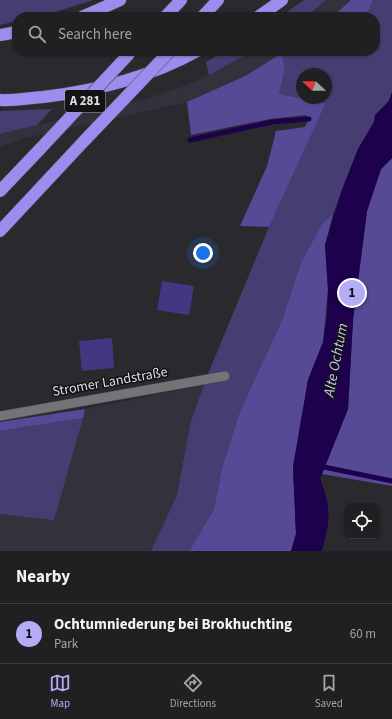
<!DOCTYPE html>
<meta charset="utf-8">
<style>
:root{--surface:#202022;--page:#2d2d2f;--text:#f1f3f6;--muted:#a2a3a5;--line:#3d3e40;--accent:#b5acf8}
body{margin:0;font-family:"Source Sans 3",sans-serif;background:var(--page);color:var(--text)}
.controls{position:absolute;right:12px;bottom:12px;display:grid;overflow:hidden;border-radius:8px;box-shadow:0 1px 3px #0004}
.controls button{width:36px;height:36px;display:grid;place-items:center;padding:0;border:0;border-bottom:1px solid var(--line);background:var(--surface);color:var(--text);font:20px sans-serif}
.compass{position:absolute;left:296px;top:68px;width:36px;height:36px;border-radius:50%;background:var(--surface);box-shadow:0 1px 3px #0004;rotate:291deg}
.you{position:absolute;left:203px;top:253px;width:14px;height:14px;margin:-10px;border:3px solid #fff;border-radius:50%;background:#1a73e8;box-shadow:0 0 0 6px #1a73e833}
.badge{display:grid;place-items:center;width:26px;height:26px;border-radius:50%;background:var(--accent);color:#111;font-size:13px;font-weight:700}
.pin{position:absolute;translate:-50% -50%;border:2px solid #fff;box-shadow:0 1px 4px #0006}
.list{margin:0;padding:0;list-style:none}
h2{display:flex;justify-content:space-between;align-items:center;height:52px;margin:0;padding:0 16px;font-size:17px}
h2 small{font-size:13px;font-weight:400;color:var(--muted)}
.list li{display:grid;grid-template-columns:26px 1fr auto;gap:12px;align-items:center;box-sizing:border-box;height:60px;padding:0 16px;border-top:1px solid var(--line)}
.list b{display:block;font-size:15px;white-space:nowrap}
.list p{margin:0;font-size:13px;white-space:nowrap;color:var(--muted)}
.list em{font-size:13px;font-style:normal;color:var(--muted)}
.icon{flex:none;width:22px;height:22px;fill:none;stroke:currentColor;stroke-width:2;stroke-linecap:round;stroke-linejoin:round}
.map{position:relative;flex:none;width:392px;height:551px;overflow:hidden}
.search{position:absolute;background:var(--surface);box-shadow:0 1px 3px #0004;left:12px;right:12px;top:12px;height:44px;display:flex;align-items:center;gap:10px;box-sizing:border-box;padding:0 14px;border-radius:16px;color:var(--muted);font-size:15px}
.sheet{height:112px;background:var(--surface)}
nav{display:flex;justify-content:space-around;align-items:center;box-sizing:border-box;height:56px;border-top:1px solid var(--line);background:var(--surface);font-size:11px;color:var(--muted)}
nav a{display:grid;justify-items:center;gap:2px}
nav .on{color:var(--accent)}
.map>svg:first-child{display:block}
.built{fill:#33323c}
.green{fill:#463e72;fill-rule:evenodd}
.forest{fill:#564995}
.water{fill:#1d014c}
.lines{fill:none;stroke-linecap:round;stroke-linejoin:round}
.stream{stroke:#1d014c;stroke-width:5}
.building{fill:#453681}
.lane-casing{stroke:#48474b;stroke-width:10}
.highway-casing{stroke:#48474b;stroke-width:13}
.lane{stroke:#737378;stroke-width:9}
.highway{stroke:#9b8dee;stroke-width:12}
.highway-bridge-casing{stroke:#48474b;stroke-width:13;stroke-linecap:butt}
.highway-bridge{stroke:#9b8dee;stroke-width:12}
.labels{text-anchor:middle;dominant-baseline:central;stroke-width:3;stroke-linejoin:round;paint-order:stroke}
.shield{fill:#131214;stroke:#a1a0a3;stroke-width:1}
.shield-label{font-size:13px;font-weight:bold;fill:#dedde0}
.street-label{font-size:14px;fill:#dedde0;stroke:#131214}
.water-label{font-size:15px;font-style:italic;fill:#c6c2ed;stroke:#131214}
</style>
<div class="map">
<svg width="392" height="551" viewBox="0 0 392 551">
<rect width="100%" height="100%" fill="#2a2a2e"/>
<g class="built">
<polygon points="326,0 351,0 332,17 306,17"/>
<polygon points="253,51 286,51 245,76 187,102 24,138 0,147 0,134 146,99 195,82"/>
<polygon points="204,385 191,420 177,495 151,551 0,551 0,514 54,519 85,409"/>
</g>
<g class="green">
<polygon points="0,0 93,0 43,16 17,17 17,21 0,25"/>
<polygon points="304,0 326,0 306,17 280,17"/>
<path d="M373,0H392V92L389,101L375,115L374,122L358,149L333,214L323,222L301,262L282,320L240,411L222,468L214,509L189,551H151L177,495L191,420L208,374L269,227L326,103L279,94L285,69L282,53L286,51H325L348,55L350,51H375V17H366ZM302,74H326V98H302Z"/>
<polygon points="225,51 253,51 209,75 206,62"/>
<polygon points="52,109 37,125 0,134 0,111"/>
<polygon points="83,418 54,520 0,514 0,431"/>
</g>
<g class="forest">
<polygon points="351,0 373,0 366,17 332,17"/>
<polygon points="282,53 285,69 279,94 326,103 269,227 240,226 267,166 276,131 305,127 309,119 306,115 270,119 191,135 187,102 245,76"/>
<polygon points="392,158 392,486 322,474 348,409 353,320 367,211 381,169"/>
<polygon points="333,214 325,245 328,290 323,342 308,380 293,467 296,534 291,551 189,551 214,509 222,468 240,411 282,320 301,262 323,222"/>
<polygon points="85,409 83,418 0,431 0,422"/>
</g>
<path class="water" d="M392,92V158L381,169L367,211L353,320L348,409L320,479C332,508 330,521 322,551H291L296,534L293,467L308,380L323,342L327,316L328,290L325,245L341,192L358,149L374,122L375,115L389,101Z"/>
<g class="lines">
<g class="stream">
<polyline points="190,140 272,122 309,119"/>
<polyline points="319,466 392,481"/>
</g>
</g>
<g class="building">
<polygon points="162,281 194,286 189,315 157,310"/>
<polygon points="112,338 114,368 82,371 79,341"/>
</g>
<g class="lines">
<defs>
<polyline id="lane" points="0,416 225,376"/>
<g id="highway">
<polyline points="82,17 120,0"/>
<polyline points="165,17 181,0"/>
<polyline points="202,17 218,0"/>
<polyline points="258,17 282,0"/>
<polyline points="0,35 17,32"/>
<path d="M0,100C14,101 28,98 43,97C95,91 150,77 197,51"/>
<polyline points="0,191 41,148"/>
<polyline points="0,231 85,140"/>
</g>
</defs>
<use href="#lane" class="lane-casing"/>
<use href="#highway" class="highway-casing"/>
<use href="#lane" class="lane"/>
<use href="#highway" class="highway"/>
<defs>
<g id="highway-bridge">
<polyline points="85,140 170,51"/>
<polyline points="41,148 129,54"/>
</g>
</defs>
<use href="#highway-bridge" class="highway-bridge-casing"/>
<use href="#highway-bridge" class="highway-bridge"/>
</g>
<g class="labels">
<rect class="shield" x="65" y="90" width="40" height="22" rx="3"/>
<g class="shield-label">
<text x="85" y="101">A 281</text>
</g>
<g class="street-label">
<text transform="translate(110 382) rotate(-10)">Stromer Landstraße</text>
</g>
<g class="water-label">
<text transform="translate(336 360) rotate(-79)">Alte Ochtum</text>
</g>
</g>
</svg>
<div class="controls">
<button><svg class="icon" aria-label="locate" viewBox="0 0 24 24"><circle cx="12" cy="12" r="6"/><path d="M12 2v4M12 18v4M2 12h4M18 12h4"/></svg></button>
</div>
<svg class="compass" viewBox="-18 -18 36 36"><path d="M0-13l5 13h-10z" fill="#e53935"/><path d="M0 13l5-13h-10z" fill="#a2a3a5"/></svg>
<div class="you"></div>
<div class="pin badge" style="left:352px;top:293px">1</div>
<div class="search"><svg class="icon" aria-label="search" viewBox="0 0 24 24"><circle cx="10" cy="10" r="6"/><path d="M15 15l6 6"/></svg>Search here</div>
</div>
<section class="sheet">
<h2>Nearby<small></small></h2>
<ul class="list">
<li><span class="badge">1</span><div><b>Ochtumniederung bei Brokhuchting</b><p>Park</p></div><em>60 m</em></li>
</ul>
</section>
<nav>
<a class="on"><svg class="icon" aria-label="map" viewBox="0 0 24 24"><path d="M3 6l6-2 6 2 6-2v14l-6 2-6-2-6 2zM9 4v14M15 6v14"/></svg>Map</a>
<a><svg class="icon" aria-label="directions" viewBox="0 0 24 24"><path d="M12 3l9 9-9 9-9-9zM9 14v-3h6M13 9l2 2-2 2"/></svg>Directions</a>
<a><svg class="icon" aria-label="saved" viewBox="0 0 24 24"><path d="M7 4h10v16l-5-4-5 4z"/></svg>Saved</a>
</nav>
